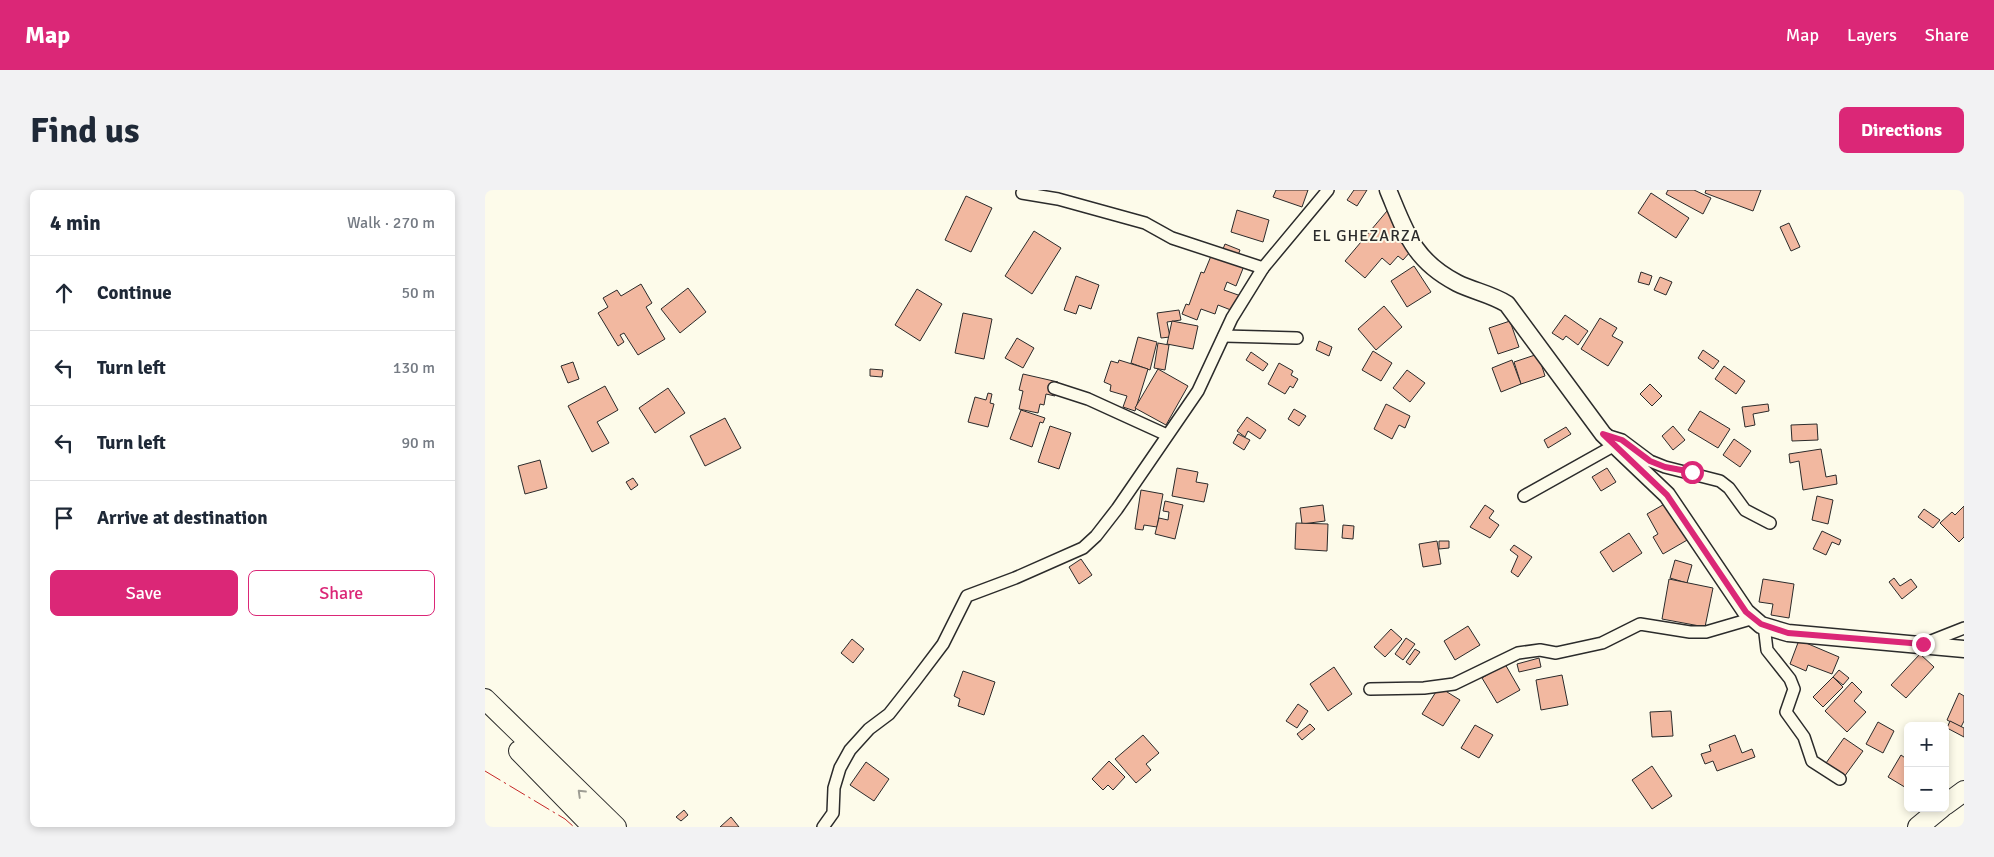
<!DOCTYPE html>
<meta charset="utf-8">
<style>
:root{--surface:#fff;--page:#f2f2f3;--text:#1f2937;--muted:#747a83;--line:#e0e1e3;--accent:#db2777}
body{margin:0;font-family:Signika,sans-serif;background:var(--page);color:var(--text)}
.controls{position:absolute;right:15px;bottom:15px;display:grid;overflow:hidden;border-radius:8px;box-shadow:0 2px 8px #0003}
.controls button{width:45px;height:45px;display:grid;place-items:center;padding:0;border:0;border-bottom:1px solid var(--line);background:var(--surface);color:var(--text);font:25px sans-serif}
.stop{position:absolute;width:15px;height:15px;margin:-11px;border:4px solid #db2777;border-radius:50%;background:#fff}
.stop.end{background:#db2777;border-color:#fff;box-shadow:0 1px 5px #0008}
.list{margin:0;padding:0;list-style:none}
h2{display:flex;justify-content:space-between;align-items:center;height:65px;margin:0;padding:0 20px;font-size:21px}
h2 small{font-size:16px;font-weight:400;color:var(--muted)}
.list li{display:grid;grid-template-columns:32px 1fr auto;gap:15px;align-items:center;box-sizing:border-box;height:75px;padding:0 20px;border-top:1px solid var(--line)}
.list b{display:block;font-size:19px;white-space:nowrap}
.list em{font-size:16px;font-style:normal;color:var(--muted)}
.actions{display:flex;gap:10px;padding:15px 20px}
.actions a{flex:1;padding:11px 0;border:1px solid var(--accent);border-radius:8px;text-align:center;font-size:18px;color:var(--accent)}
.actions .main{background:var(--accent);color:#fff}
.icon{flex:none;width:28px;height:28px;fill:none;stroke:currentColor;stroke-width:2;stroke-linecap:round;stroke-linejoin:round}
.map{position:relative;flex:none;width:1479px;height:637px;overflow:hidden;border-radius:8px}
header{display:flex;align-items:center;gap:30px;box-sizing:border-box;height:70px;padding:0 25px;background:var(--accent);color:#fff}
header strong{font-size:24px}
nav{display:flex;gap:28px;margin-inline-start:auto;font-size:18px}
.intro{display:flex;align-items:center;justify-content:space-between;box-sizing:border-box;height:120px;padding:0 30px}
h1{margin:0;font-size:35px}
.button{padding:12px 22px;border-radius:8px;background:var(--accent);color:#fff;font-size:18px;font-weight:700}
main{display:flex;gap:30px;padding:0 30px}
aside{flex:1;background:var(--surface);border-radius:8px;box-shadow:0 2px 8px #0003}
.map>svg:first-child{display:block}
.building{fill:#f2b8a0;stroke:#2b2b2b}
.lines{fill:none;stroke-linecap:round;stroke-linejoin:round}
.street-casing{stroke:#2b2b2b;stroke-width:14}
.secondary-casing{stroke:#2b2b2b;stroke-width:19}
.highway-casing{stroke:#2b2b2b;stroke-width:22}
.street{stroke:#fdfbea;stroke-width:11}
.secondary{stroke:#fdfbea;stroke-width:16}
.highway{stroke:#fdfbea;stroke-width:20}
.power{stroke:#c62828;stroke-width:1;stroke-dasharray:18 4 2.5 4;stroke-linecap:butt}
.oneway{stroke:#9e9d94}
.route{stroke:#db2777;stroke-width:6}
.labels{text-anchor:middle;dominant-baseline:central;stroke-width:4;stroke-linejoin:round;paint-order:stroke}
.quarter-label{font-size:16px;letter-spacing:1px;fill:#2b2b2b;stroke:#fdfbea}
</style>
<header>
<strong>Map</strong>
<nav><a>Map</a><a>Layers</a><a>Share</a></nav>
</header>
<div class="intro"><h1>Find us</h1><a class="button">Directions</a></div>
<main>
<aside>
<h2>4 min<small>Walk · 270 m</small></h2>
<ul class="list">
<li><svg class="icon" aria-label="ahead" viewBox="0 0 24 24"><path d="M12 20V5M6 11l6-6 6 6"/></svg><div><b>Continue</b></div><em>50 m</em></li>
<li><svg class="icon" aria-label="left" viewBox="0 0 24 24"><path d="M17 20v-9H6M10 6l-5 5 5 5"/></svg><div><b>Turn left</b></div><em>130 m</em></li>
<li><svg class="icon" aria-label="left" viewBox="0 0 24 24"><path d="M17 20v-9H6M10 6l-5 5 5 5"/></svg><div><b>Turn left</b></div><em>90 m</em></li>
<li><svg class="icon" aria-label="arrive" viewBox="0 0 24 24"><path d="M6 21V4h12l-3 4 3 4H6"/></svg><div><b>Arrive at destination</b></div></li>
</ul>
<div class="actions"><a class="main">Save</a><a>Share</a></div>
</aside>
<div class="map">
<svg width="1479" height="637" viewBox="0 0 1479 637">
<rect width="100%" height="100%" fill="#fdfbea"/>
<g class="building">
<polygon points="791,0 823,0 817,17 788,7"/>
<polygon points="869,0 882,0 872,16 862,10"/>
<polygon points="1183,0 1209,0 1226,8 1218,24 1181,4"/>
<polygon points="1221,0 1276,0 1268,21 1220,3"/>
<polygon points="1166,3 1204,28 1191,48 1153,23"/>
<polygon points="481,6 507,18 486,62 460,50"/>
<polygon points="752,20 784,30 778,52 746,42"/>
<polygon points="902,21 923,38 913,50 926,61 918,70 913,66 905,75 897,68 880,88 860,71"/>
<polygon points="1304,33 1315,57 1306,61 1295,37"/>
<polygon points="549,41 576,58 547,104 520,86"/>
<polygon points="740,54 755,60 752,68 761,71 751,96 742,92 739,100 756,106 751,122 733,115 730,124 716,119 712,130 697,124 701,114 704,115 716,82 719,83 726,66 734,69"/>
<polygon points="929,76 946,102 922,117 906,91"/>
<polygon points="1156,82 1167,86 1164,95 1153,92"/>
<polygon points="591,86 614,95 606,119 594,115 591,124 579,120"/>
<polygon points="1175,87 1187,92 1181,105 1169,100"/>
<polygon points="156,94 167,113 161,117 180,149 153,165 139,143 135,145 139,152 133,156 113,123 123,117 118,108 132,100 136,106"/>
<polygon points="203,98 221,122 195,143 176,119"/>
<polygon points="432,99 457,114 435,151 410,135"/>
<polygon points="899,116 917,137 891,160 873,139"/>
<polygon points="694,120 696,130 682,132 685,147 676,148 672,123"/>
<polygon points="478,123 507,129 499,169 470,163"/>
<polygon points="1080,125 1103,141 1093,155 1081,146 1078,150 1067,143"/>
<polygon points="1115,128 1132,138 1127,146 1138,152 1123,176 1096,159"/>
<polygon points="687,131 713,136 708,159 682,154"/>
<polygon points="1025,131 1034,157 1013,164 1004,138"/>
<polygon points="653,147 672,152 665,180 646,173"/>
<polygon points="532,148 549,158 538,178 520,168"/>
<polygon points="834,151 847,157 844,166 831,160"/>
<polygon points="673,153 684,155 680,180 669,178"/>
<polygon points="1218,160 1234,171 1228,179 1213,168"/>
<polygon points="888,161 907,173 896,191 877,180"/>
<polygon points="766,162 783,174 778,181 761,170"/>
<polygon points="1053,164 1060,186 1036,194 1029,172"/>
<polygon points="634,170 663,179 650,221 638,217 642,206 625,201 626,195 619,192 626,171 633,173"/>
<polygon points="1027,170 1036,194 1016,202 1007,178"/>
<polygon points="88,172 94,189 83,193 76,176"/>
<polygon points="794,173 808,181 806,185 813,189 808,198 805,196 800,204 783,194"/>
<polygon points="1239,176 1260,191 1251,204 1230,189"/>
<polygon points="385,179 398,180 397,187 385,186"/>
<polygon points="673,179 703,196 681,235 650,218"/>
<polygon points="922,180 940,193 925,212 908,198"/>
<polygon points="538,184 573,192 570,206 561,204 559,215 555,214 553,223 534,219 538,201 534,200"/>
<polygon points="1165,194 1177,206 1167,216 1155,204"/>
<polygon points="120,196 133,220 112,232 124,253 107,262 83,216"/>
<polygon points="183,198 200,223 170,243 154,218"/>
<polygon points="503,203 507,204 505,213 509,214 503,237 483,232 490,207 501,210"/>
<polygon points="901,214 925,226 920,238 914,235 907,249 889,239"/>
<polygon points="1283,214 1284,221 1268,224 1270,235 1260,237 1257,217"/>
<polygon points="809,219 821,226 814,236 803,229"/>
<polygon points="536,220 560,228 558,233 555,232 547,257 525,249"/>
<polygon points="1215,221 1245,239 1233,258 1203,240"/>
<polygon points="762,227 781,240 775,249 763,241 760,247 752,241"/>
<polygon points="240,228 256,258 220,276 205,246"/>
<polygon points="1332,234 1333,250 1307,251 1306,235"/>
<polygon points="565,236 586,243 574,279 553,272"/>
<polygon points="1188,236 1200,250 1188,260 1177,246"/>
<polygon points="1081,237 1086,244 1063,258 1059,250"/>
<polygon points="753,244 765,250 759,260 748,253"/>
<polygon points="1249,249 1266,261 1255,277 1238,265"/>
<polygon points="1336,259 1341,287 1351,285 1352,294 1318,300 1314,271 1305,273 1304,264"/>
<polygon points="55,270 62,298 40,304 33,276"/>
<polygon points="692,278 713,282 711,292 723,294 719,312 687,306"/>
<polygon points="1122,278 1131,292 1116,301 1107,287"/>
<polygon points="148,288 153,295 146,300 141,292"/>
<polygon points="656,300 678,304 672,337 659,335 658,340 650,339"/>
<polygon points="1332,306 1348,310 1343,334 1327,330"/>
<polygon points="680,311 698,315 690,349 670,344 674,328 683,330 684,322 678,321"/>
<polygon points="1183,312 1204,349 1178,364 1168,347 1173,344 1162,324"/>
<polygon points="838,315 840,331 817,334 815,318"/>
<polygon points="1000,315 1009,321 1004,328 1014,335 1005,348 985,337"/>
<polygon points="1479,316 1479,347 1474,352 1455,333 1467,322 1470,325"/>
<polygon points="1439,319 1455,330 1448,338 1433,327"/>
<polygon points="811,333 843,334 842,361 810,359"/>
<polygon points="858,335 869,336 868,349 857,348"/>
<polygon points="1337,341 1356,350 1354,355 1347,352 1341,365 1328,359"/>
<polygon points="1144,343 1157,363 1128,382 1115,362"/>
<polygon points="952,351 956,374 938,377 934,354"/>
<polygon points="954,351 964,351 964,358 954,359"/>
<polygon points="1029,355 1047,367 1033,387 1026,382 1033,366 1025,360"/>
<polygon points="596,369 607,385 594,394 584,377"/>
<polygon points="1190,370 1207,375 1202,393 1185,388"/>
<polygon points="1409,388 1415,396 1426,389 1432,397 1417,409 1404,392"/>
<polygon points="1184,389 1228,398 1220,437 1177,429"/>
<polygon points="1278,389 1309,394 1304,428 1286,425 1288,414 1274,412"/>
<polygon points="983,436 995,455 970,470 959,451"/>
<polygon points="906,439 917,449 900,467 889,457"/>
<polygon points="921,448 930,454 918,470 910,464"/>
<polygon points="367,449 379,459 368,473 356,463"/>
<polygon points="1314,450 1354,467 1347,484 1323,475 1321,481 1305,474"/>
<polygon points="930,459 935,462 925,475 921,472"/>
<polygon points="1435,464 1449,477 1421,508 1406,495"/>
<polygon points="1054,468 1056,477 1034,482 1032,474"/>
<polygon points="1020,474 1035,500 1012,513 997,488"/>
<polygon points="849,477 867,504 843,521 825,494"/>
<polygon points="1354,480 1364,488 1358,495 1348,487"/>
<polygon points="478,481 510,492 499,525 473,516 475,509 469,506"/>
<polygon points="1077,485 1083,515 1056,520 1051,490"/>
<polygon points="1348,487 1358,497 1338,517 1328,507"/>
<polygon points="1367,492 1377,502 1369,511 1381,522 1362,542 1340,521"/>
<polygon points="954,497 975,510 958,536 937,524"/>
<polygon points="1474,503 1479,506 1479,531 1476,537 1462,530"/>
<polygon points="813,514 823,521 812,538 801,531"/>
<polygon points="1186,521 1188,546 1167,547 1165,522"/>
<polygon points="1465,531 1479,538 1479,547 1462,538"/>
<polygon points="1393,532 1409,541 1398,563 1381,554"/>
<polygon points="825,534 830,539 817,550 812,544"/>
<polygon points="990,535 1008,545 994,568 976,558"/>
<polygon points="658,545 674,563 661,574 666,580 651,593 630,569"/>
<polygon points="1250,545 1257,563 1267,559 1270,567 1232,581 1228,571 1220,574 1216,564 1226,561 1224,555"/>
<polygon points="1359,548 1378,561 1359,587 1341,573"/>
<polygon points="1416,565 1423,570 1423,599 1403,587"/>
<polygon points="624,571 640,587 628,600 623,595 618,600 607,589"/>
<polygon points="381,572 404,589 389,611 365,595"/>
<polygon points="1167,576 1187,606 1167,619 1147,590"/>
<polygon points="199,620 203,625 196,631 191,627"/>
<polygon points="246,627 254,637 235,637"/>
</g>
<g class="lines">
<defs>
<g id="street">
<polyline points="537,3 573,9 660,33 687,48 778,78"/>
<polyline points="739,146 812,148"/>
<polyline points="569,198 603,209 682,245"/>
<polyline points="1124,246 1137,250 1165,271 1180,277 1235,291 1244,298 1260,320 1285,333"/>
<polyline points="1039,306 1130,255"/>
<polyline points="1279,435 1282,460 1305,489 1309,499 1301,522 1319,547 1327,571 1355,589"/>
<polyline points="1441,453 1479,438"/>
<polyline points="885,499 939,498 969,494 1033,463 1055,460 1071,463 1117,453 1155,434 1205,442 1221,442 1269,428"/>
<polyline points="338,637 348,623 349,598 355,578 365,560 384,539 404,524 430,491 458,454 482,406 530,388 598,358 611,346 632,319 713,201 747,128 778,78 843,0"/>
</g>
<path id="secondary" d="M903,0C921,43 928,70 972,93C988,101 1006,104 1022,114L1118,244L1182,305L1261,422L1276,435L1303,443L1479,459"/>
<g id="highway">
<polyline points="0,509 131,637"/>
<polyline points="34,561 108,637"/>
<polyline points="1460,615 1479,601"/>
<polyline points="1433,637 1456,618"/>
</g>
</defs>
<use href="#street" class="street-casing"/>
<use href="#secondary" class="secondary-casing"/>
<use href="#highway" class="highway-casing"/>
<use href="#street" class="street"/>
<use href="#secondary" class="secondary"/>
<use href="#highway" class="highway"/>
<polyline class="power" points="0,581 80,629 89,637"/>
</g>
<defs><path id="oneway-chevron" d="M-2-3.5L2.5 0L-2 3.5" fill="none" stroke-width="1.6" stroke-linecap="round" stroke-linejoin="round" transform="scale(1.25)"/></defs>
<use class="oneway" href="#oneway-chevron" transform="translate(96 603) rotate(-136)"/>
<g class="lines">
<polyline class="route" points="1207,282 1180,277 1165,271 1137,250 1118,244 1182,305 1261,422 1276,434 1303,443 1438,454"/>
</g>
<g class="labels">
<g class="quarter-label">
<text x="882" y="46">EL GHEZARZA</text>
</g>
</g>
</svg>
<div class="controls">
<button>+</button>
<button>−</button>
</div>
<div class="stop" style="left:1207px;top:282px"></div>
<div class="stop end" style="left:1438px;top:454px"></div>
</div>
</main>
